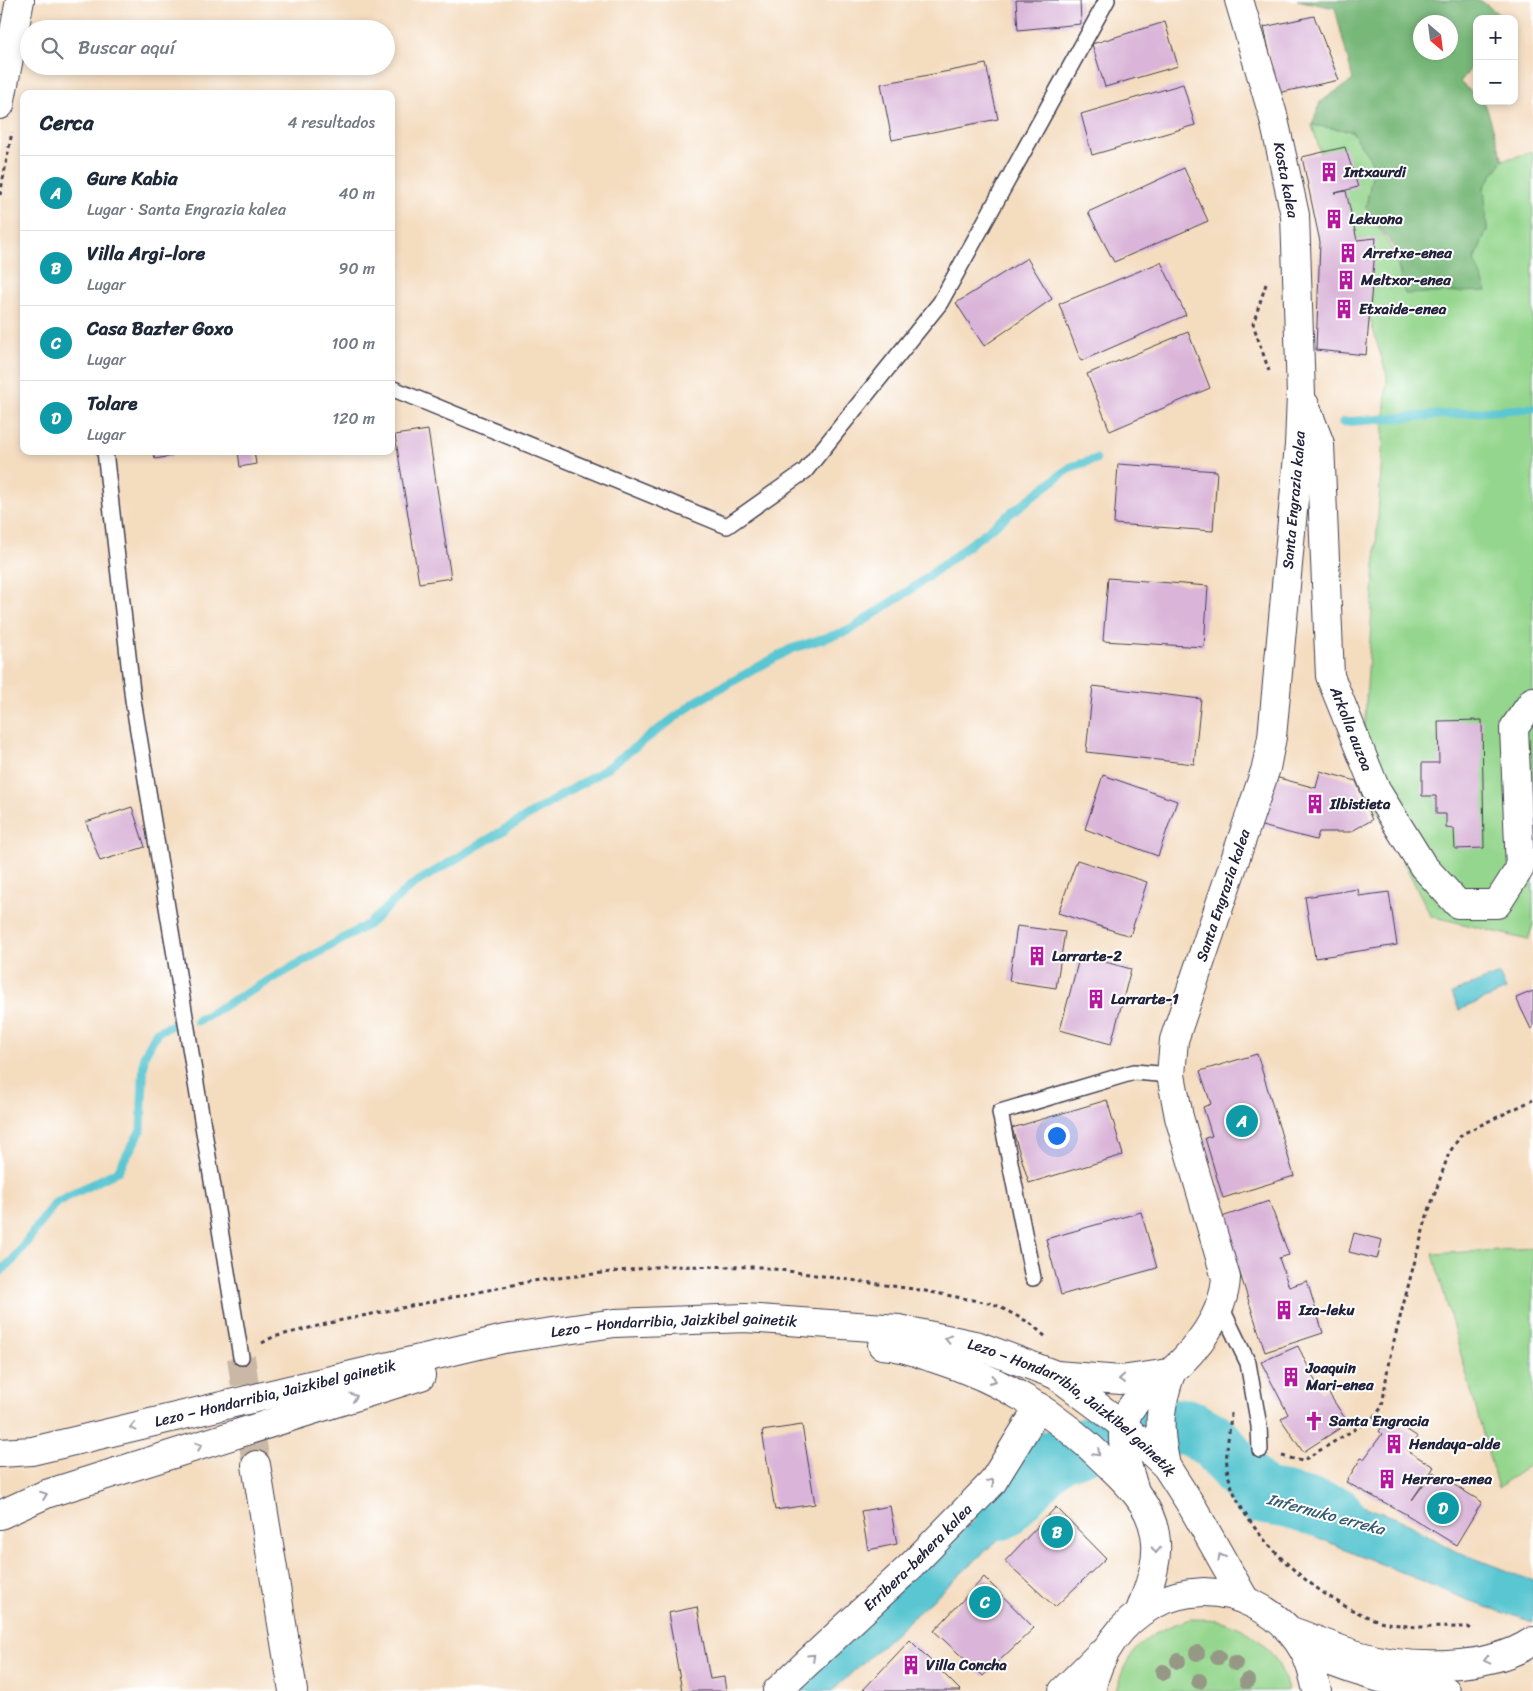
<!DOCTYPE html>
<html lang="es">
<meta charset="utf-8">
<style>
:root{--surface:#fff;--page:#f6f6f7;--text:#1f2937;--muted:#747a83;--line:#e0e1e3;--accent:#1a73e8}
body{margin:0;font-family:Sriracha,sans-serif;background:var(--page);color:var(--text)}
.controls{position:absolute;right:15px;top:15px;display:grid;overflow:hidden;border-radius:10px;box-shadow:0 2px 8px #0003}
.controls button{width:45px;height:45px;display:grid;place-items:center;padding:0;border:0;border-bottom:1px solid var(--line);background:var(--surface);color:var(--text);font:25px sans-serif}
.compass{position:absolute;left:1413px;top:15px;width:45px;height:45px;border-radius:50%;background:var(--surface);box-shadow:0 2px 8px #0003;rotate:152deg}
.you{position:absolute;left:1056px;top:1135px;width:18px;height:18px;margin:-12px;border:4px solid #fff;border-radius:50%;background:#1a73e8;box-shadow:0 0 0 8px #1a73e833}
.badge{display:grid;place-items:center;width:32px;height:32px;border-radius:50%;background:var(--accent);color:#fff;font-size:16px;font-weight:700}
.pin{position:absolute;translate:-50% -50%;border:2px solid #fff;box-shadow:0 1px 5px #0006}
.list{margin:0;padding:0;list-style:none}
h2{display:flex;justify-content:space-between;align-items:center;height:65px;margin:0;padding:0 20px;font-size:21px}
h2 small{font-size:16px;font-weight:400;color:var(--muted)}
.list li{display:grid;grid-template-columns:32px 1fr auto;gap:15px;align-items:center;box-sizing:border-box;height:75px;padding:0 20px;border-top:1px solid var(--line)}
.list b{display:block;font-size:19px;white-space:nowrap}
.list p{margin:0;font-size:16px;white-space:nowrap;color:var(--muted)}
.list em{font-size:16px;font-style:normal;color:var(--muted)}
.icon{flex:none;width:28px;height:28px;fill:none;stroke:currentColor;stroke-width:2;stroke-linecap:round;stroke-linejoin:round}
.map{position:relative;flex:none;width:1533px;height:1691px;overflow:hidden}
.search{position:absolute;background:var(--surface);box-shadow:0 2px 8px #0003;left:20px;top:20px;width:375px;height:55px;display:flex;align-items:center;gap:12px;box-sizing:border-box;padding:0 18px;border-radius:28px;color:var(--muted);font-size:19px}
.panel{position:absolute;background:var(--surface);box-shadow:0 2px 8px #0003;left:20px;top:90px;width:375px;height:365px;border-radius:10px}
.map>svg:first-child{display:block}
.green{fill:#94d68d;stroke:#5b7c64}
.forest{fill:#77b778;stroke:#4c6c5a;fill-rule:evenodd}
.water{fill:#5ac6d1;stroke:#3e7486}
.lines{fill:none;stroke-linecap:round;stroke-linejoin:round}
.stream{stroke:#5ac6d1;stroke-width:9}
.river{stroke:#5ac6d1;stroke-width:56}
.building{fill:#dab5d9}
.street-tunnel{stroke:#cab7a5;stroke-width:28;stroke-dasharray:28 14;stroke-linecap:butt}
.lane-casing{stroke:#423e4f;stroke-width:18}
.street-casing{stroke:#423e4f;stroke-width:30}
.secondary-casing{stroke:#423e4f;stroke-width:30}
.primary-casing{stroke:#423e4f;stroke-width:30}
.path{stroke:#423e4f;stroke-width:3;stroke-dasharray:4 4;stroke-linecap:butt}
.lane{stroke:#fff;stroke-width:15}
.street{stroke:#fff;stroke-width:28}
.secondary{stroke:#fff;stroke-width:28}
.primary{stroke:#fff;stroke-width:28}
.tree{fill:#969886}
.oneway{stroke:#9c9ca7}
.labels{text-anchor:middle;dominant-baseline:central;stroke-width:4;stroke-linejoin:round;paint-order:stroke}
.poi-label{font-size:15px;font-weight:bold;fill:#22223b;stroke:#fff;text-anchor:start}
.street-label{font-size:15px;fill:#22223b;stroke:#fff}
.water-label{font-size:16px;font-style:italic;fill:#365b70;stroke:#fff}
</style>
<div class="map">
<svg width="1533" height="1691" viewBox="0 0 1533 1691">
<rect width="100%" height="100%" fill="#fff"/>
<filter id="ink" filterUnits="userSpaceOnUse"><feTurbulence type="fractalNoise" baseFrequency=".02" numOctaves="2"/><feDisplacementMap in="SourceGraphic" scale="10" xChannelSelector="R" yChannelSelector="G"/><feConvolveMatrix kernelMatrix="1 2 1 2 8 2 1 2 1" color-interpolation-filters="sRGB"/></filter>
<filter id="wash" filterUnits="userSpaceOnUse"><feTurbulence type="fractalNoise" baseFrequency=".0096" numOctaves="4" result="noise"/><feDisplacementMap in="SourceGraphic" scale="20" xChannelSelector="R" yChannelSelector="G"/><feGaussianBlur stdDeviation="1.12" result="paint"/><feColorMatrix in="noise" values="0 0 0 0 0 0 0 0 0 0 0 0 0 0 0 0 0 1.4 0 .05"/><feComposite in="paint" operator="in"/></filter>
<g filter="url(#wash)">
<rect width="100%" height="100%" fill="#f4dcbf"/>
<g class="green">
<polygon points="1312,125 1352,131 1374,165 1366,207 1395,255 1405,294 1474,260 1487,230 1484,187 1503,160 1533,152 1533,925 1528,940 1431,916 1361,779 1387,376"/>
<polygon points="1533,1248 1533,1462 1498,1488 1433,1254"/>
<path d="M1190,1619C1200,1620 1212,1618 1221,1621C1256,1630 1281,1656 1288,1691H1116C1127,1648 1149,1632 1190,1619Z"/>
</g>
<path class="forest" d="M1297,0H1480L1505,19H1477V61L1460,82L1477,97V101H1481L1486,106L1503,160L1484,187L1487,230L1474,260L1487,291L1405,294L1394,248L1366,207L1374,165L1352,131L1312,125L1320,102L1353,80L1335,8ZM1420,22H1450V52H1420Z"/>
<g class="water">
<polygon points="1499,974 1506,990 1459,1010 1452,993"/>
<polygon points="1042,1446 1069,1471 1011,1528 832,1691 790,1691 989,1506"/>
<polygon points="1269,1489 1335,1496 1399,1519 1453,1550 1533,1581 1533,1622 1480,1605 1280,1522 1252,1506"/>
</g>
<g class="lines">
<g class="stream">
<polyline points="1343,422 1533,408"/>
<polyline points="197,1021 369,924 412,885 604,770 697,701 791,649 850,630 917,585 1071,467 1096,459"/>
<polyline points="0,1272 13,1260 55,1203 118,1171 141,1130 144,1056 157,1032 179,1022"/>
</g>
<polyline class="river" points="1001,1512 1054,1457 1134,1428 1186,1426 1214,1441 1260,1496 1285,1500 1336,1514"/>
</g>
<g id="blocks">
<g class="building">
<polygon points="1016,0 1080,0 1081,24 1018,30"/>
<polygon points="1314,16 1339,80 1278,93 1264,27"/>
<polygon points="1165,22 1178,66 1105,87 1092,44"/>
<polygon points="986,64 998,119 892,140 881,84"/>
<polygon points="1183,84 1195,125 1092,155 1081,114"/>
<polygon points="1345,147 1358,187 1335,193 1346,191 1357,240 1376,238 1366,355 1316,350 1320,242 1302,157"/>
<polygon points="1184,168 1208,221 1114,262 1088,212"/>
<polygon points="1027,258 1052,299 984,346 956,303"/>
<polygon points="1161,262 1186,315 1081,361 1059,304"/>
<polygon points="1188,332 1210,388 1110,431 1087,374"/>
<polygon points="428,430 451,578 419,583 395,435"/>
<polygon points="153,451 171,451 172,456 155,459"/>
<polygon points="238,451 254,451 256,464 240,467"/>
<polygon points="1118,464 1217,471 1213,531 1114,524"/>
<polygon points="1108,578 1208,586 1204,647 1103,641"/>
<polygon points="1093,686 1201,699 1194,764 1086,752"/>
<polygon points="1482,720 1484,848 1455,849 1454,829 1446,828 1446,814 1436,814 1436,796 1422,796 1422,763 1439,763 1438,721"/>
<polygon points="1320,771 1356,781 1372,820 1350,832 1319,832 1316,840 1258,825 1275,777 1316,788"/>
<polygon points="1103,775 1177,801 1158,856 1085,829"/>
<polygon points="132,807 145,847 100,861 86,822"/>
<polygon points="1077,860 1147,882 1130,936 1058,913"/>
<polygon points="1358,889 1359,896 1389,892 1397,945 1315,958 1305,897"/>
<polygon points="1017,926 1065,932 1056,988 1009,981"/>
<polygon points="1080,955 1131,969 1111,1044 1060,1030"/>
<polygon points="1533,991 1533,1028 1531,1029 1516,998"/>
<polygon points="1257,1054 1294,1176 1223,1198 1205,1138 1212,1136 1203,1107 1211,1104 1200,1071"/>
<polygon points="1107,1100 1123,1155 1029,1183 1012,1128"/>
<polygon points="1269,1201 1289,1255 1279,1258 1289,1287 1307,1281 1323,1333 1265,1352 1222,1217"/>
<polygon points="1141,1212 1157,1268 1061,1295 1046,1239"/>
<polygon points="1354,1233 1382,1240 1377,1259 1349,1252"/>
<polygon points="1298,1346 1321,1393 1326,1389 1348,1423 1303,1452 1281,1419 1288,1414 1261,1362"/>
<polygon points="1389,1418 1418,1437 1408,1451 1434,1467 1412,1500 1433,1472 1482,1502 1456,1545 1404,1513 1346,1482 1361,1458 1364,1459 1382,1434 1379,1431"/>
<polygon points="802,1425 815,1504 775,1510 762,1431"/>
<polygon points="890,1506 897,1544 868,1550 861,1511"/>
<polygon points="1056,1507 1106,1558 1055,1607 1005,1561"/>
<polygon points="984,1577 1034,1628 983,1676 934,1631"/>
<polygon points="697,1607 710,1679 724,1677 726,1691 682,1691 668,1613"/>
<polygon points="910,1640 961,1691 862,1691"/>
</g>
</g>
</g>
<g filter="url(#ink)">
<use href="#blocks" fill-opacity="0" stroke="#423e4f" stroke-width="1"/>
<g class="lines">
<polyline class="street-tunnel" points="241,1357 256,1465"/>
<defs>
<g id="lane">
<polyline points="391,388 727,526 805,471 940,303 1107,0"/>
<polyline points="105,451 133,700 241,1357"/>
<polyline points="1033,1278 1000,1112 1134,1072 1171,1075"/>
<polyline points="1221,1307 1248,1363 1259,1426 1260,1450"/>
</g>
<g id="street">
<path id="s1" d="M1305,405L1320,444L1330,676L1376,790L1423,866L1458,904H1497L1520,868L1514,728L1533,701"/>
<polyline points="1056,1375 1121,1380 1169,1373"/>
<polyline points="256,1465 293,1691"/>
<path d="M1166,1466C1158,1428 1158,1410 1171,1373"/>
<path id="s2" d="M1135,1491C1128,1468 1116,1436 1128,1413C1136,1396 1155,1386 1169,1374C1196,1350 1224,1315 1226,1278L1179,1117L1171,1075L1174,1040L1266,768L1272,737L1299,445L1301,395L1295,215L1273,115L1239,0"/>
<path d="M1289,1630C1311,1638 1334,1648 1357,1655C1407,1670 1489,1671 1533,1641"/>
<path id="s3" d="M777,1691L911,1566L992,1483L1039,1407"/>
</g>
<g id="secondary">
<path d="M882,1345C900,1346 916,1352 933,1358C1003,1380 1058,1414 1110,1466C1130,1485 1150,1505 1155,1534C1160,1561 1149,1586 1140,1611"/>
<path id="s4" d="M0,1453L32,1451L504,1339L615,1323L745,1318L899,1329L979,1346L1056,1375L1124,1426L1166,1466L1193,1508L1245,1600"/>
<polyline points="0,1515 46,1494 421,1376"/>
<path d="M1304,1651C1350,1671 1396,1685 1446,1691"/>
<polyline points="1063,1691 1099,1655"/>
<path d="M1091,1691C1106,1615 1183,1568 1255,1605C1275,1615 1293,1631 1304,1651C1311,1664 1314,1677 1317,1691"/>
</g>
<polyline id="primary" points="0,105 20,0"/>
</defs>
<use href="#lane" class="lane-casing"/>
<use href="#street" class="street-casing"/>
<use href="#secondary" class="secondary-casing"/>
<use href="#primary" class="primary-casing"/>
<g class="path">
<polyline points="0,195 12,132"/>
<polyline points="1266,284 1253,324 1269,371"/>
<polyline points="262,1343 273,1337 338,1321 532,1281 664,1266 760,1267 920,1290 994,1304 1030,1323 1047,1338"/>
<path d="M1231,1413C1230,1433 1224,1453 1228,1473C1240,1534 1326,1608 1384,1622C1411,1629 1440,1627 1468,1627L1474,1631"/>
<polyline points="1282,1456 1302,1461 1372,1419 1382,1407 1389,1360 1410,1279 1427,1216 1449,1153 1462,1134 1533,1100"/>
</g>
<use href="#lane" class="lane"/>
<use href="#street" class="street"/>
<use href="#secondary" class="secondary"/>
<use href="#primary" class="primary"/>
</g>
<g class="tree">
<circle cx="1197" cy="1653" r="8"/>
<circle cx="1218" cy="1657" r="8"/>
<circle cx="1178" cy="1661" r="8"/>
<circle cx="1235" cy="1663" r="8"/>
<circle cx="1163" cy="1672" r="8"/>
<circle cx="1199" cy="1681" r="8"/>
<circle cx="1247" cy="1681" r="8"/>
</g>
<defs><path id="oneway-chevron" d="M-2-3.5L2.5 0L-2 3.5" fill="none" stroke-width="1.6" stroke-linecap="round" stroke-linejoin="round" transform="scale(1.25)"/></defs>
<g class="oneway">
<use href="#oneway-chevron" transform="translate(948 1339) rotate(-168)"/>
<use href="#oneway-chevron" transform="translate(1122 1379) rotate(176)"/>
<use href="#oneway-chevron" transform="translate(993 1380) rotate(25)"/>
<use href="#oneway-chevron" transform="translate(354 1397) rotate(-18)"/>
<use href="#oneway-chevron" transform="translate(133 1427) rotate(167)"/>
<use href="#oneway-chevron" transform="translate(199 1446) rotate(-18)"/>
<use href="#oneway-chevron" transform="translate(1097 1453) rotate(45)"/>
<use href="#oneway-chevron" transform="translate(991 1482) rotate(-51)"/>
<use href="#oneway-chevron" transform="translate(44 1495) rotate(-21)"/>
<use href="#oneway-chevron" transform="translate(1156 1550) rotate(92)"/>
<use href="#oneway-chevron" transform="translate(1221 1557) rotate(-119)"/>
<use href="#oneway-chevron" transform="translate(812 1657) rotate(-43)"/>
<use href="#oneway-chevron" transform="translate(1487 1660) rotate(167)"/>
</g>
</g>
<defs>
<symbol id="building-bare" viewBox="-9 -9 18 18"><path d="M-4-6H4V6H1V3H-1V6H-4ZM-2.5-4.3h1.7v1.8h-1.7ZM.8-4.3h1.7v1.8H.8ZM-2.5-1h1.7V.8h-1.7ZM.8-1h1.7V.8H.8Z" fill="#b5179e" stroke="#fff" stroke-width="2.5" paint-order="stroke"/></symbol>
<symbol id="church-bare" viewBox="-9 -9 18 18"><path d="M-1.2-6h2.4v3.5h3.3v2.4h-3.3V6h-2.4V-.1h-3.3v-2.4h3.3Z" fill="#b5179e" stroke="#fff" stroke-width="2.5" paint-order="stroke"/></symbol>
</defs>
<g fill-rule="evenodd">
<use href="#building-bare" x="1315" y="158" width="28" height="28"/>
<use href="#building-bare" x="1320" y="205" width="28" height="28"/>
<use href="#building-bare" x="1334" y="239" width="28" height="28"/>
<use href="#building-bare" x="1332" y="266" width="28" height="28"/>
<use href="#building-bare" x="1330" y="295" width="28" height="28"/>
<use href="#building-bare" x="1301" y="790" width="28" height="28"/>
<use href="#building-bare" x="1023" y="942" width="28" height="28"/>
<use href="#building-bare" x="1082" y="985" width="28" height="28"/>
<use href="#building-bare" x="1270" y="1296" width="28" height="28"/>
<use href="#building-bare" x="1277" y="1363" width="28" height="28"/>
<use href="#church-bare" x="1300" y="1407" width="28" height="28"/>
<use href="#building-bare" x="1380" y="1430" width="28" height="28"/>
<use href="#building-bare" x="1373" y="1465" width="28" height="28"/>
<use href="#building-bare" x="897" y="1651" width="28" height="28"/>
</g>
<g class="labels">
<g class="poi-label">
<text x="1344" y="172">Intxaurdi</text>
<text x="1349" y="219">Lekuona</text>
<text x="1363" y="253">Arretxe-enea</text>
<text x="1361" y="280">Meltxor-enea</text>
<text x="1359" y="309">Etxaide-enea</text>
<text x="1330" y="804">Ilbistieta</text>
<text x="1052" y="956">Larrarte-2</text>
<text x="1111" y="999">Larrarte-1</text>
<text x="1299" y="1310">Iza-leku</text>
<text x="1306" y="1368">Joaquin<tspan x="1306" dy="17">Mari-enea</tspan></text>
<text x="1329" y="1421">Santa Engracia</text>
<text x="1409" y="1444">Hendaya-alde</text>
<text x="1402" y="1479">Herrero-enea</text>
<text x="926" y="1665">Villa Concha</text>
</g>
<g class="street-label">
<text transform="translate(1286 180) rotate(79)">Kosta kalea</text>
<text stroke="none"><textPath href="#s2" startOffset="1054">Santa Engrazia kalea</textPath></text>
<text stroke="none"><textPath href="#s1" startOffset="331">Arkolla auzoa</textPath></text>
<text stroke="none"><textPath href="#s2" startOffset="650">Santa Engrazia kalea</textPath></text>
<text stroke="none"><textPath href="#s4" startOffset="688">Lezo – Hondarribia, Jaizkibel gainetik</textPath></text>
<text stroke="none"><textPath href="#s4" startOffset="282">Lezo – Hondarribia, Jaizkibel gainetik</textPath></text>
<text stroke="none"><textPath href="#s4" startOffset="1108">Lezo – Hondarribia, Jaizkibel gainetik</textPath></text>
<text stroke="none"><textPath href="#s3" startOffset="194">Erribera-behera kalea</textPath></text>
</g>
<g class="water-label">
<text transform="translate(1326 1514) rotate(15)">Infernuko erreka</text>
</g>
</g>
</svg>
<div class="controls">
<button>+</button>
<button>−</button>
</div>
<svg class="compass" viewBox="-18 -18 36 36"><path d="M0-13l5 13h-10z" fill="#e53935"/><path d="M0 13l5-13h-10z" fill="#747a83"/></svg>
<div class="you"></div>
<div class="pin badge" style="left:1242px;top:1121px;background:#0f9aa8">A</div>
<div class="pin badge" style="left:1057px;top:1532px;background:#0f9aa8">B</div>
<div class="pin badge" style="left:985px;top:1602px;background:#0f9aa8">C</div>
<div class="pin badge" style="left:1443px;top:1508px;background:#0f9aa8">D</div>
<div class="search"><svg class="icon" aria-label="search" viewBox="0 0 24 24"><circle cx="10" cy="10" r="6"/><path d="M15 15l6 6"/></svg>Buscar aquí</div>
<section class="panel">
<h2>Cerca<small>4 resultados</small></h2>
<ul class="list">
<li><span class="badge" style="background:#0f9aa8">A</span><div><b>Gure Kabia</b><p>Lugar · Santa Engrazia kalea</p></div><em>40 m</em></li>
<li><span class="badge" style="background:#0f9aa8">B</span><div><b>Villa Argi-lore</b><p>Lugar</p></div><em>90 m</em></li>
<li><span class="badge" style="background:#0f9aa8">C</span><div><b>Casa Bazter Goxo</b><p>Lugar</p></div><em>100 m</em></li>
<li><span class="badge" style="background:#0f9aa8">D</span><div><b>Tolare</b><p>Lugar</p></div><em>120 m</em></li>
</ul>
</section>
</div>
